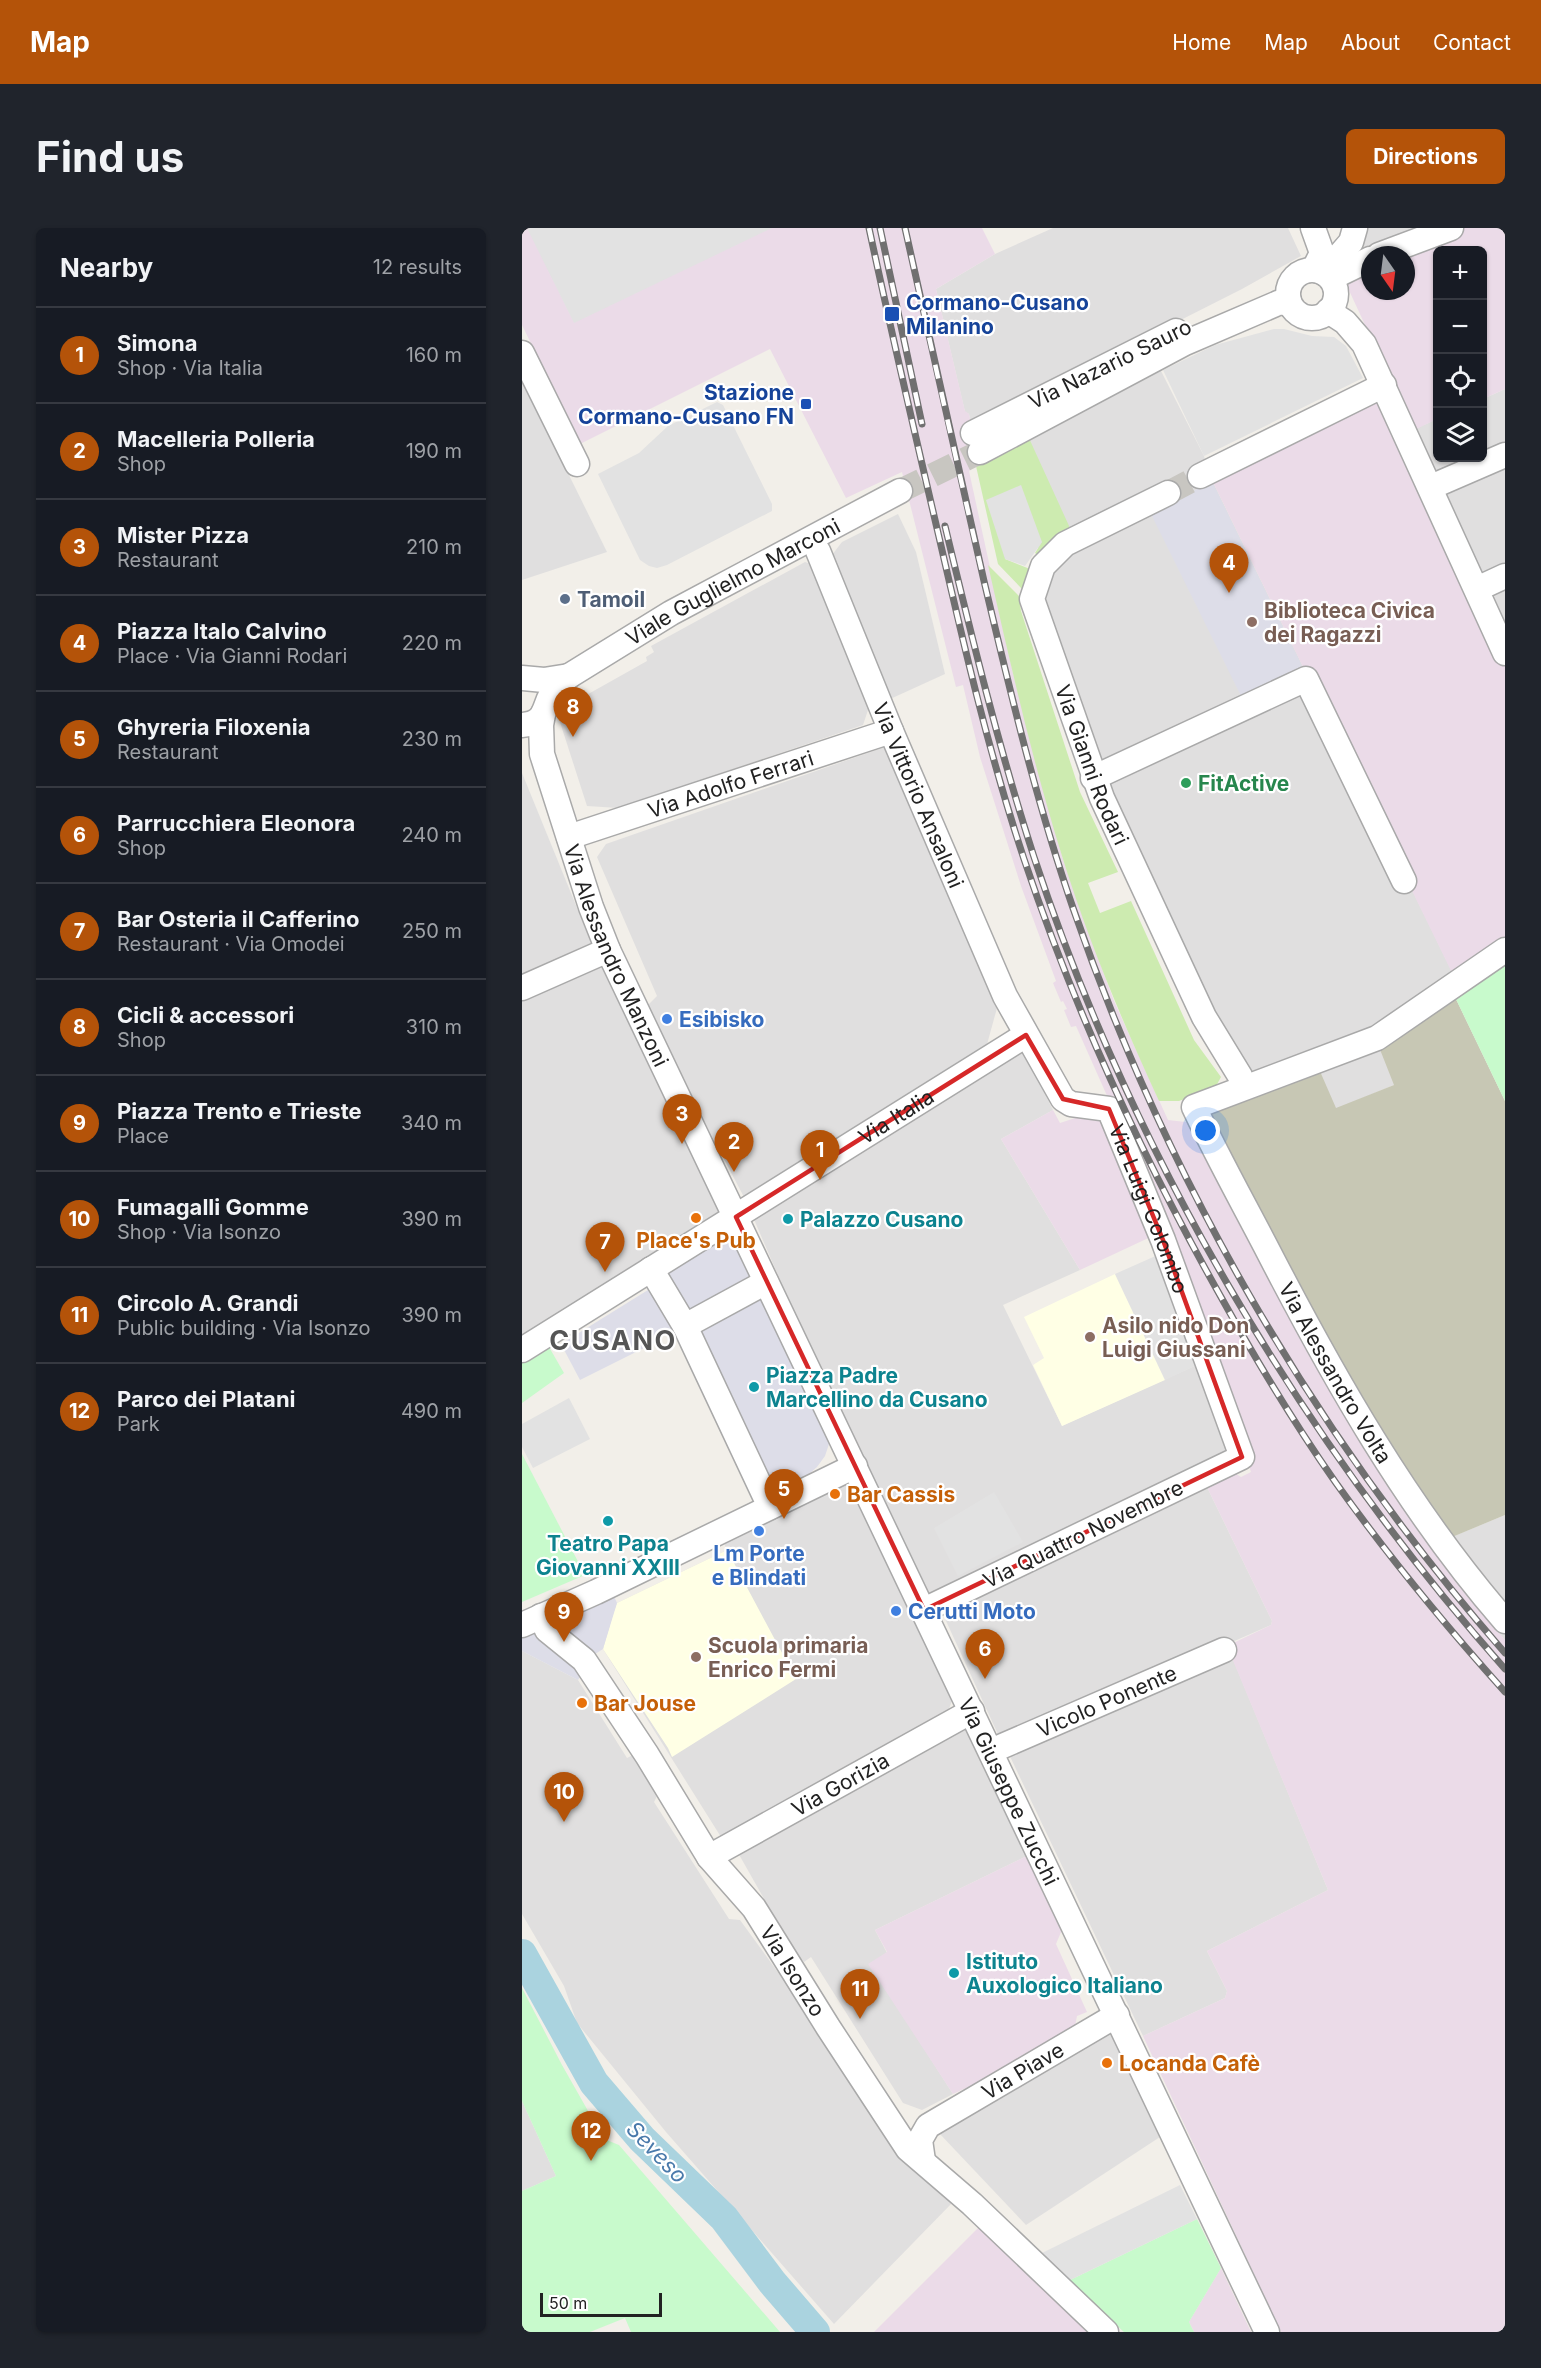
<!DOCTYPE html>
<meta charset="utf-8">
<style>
:root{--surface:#171b24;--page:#20242c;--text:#f1f3f6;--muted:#9ea1a6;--line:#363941;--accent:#b45309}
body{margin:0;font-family:Inter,sans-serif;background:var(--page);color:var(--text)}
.controls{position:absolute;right:18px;top:18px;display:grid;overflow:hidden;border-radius:9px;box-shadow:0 2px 4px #0004}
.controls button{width:54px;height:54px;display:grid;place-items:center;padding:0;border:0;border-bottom:2px solid var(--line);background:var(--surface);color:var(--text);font:30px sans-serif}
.compass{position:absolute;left:839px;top:18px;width:54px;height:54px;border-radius:50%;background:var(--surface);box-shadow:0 2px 4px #0004;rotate:166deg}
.scale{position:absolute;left:18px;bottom:15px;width:122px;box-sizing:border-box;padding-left:6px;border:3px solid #222;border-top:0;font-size:16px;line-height:21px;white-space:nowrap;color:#222;-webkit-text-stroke:4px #fff;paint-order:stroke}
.you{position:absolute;left:684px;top:903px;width:21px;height:21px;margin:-15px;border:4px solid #fff;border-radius:50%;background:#1a73e8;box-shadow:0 0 0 9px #1a73e833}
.badge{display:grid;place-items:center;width:39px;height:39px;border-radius:50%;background:var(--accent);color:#fff;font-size:20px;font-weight:700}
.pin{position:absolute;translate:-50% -50px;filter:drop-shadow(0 2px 3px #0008)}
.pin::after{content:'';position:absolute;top:32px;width:21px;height:18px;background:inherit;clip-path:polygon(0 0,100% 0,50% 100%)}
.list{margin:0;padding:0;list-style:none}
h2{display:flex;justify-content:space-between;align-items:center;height:78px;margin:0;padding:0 24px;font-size:26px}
h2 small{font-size:20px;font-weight:400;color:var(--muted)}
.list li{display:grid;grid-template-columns:39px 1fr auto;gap:18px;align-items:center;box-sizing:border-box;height:96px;padding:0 24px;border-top:2px solid var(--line)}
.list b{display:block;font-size:22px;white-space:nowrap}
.list p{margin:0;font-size:20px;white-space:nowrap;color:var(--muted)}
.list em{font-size:20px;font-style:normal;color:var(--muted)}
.icon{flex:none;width:33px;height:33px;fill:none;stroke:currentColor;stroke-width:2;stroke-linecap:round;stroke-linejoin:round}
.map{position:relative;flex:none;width:983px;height:2104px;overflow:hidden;border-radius:9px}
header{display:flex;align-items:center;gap:36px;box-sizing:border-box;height:84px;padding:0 30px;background:var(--accent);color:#fff}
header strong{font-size:28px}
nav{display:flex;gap:33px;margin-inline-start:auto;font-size:21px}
.intro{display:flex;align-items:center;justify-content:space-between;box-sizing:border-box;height:144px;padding:0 36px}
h1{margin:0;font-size:42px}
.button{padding:15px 27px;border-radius:9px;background:var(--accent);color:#fff;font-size:21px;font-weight:700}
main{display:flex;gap:36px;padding:0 36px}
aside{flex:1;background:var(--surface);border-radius:9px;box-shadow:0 2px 4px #0004}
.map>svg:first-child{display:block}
.residential{fill:#e0dfdf}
.industrial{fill:#ebdbe8}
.education{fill:#ffffe5}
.construction{fill:#c7c7b4}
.grass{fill:#cdebb0}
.park{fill:#c8facc}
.parking{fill:#e2e2e2}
.plaza{fill:#dddde8}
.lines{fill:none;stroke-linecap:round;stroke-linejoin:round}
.river{stroke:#aad3df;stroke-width:30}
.minor-tunnel{stroke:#c8c6c1;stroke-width:24;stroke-dasharray:24 12;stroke-linecap:butt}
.minor-casing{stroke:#a9a9a9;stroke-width:27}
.minor{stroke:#fff;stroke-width:24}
.rail-casing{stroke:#707070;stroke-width:7}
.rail{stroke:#fff;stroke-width:4.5;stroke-dasharray:14;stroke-linecap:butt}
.marked{fill:none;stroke:#d62828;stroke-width:4.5;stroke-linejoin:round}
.transit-dot{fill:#1a4fb4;stroke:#fff;stroke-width:2}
.service-dot{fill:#5c6f8a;stroke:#fff;stroke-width:2}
.education-dot{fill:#8d6e63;stroke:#fff;stroke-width:2}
.leisure-dot{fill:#2e9e5b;stroke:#fff;stroke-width:2}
.shop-dot{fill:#3f7fe0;stroke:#fff;stroke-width:2}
.food-dot{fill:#e8710a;stroke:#fff;stroke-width:2}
.culture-dot{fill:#0f9aa8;stroke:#fff;stroke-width:2}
.labels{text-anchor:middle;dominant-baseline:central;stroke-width:4.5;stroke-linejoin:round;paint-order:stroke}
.transit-label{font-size:21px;font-weight:bold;fill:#164399;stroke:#fff;text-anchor:start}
.street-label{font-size:21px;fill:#222;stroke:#fff}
.service-label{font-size:21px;font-weight:bold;fill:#4e5e75;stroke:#fff;text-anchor:start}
.education-label{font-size:21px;font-weight:bold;fill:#785e54;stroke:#fff;text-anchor:start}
.leisure-label{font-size:21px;font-weight:bold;fill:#27864d;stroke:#fff;text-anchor:start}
.shop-label{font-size:21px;font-weight:bold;fill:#366cbe;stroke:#fff;text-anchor:start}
.culture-label{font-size:21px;font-weight:bold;fill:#0d838f;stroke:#fff;text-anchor:start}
.food-label{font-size:21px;font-weight:bold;fill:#c56008;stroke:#fff;text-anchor:start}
.water-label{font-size:22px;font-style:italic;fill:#4a7aab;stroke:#fff}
.district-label{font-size:27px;font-weight:bold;letter-spacing:1.5px;fill:#555;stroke:#fff}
</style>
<header>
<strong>Map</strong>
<nav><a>Home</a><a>Map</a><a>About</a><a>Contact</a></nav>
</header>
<div class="intro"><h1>Find us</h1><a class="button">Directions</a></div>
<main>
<aside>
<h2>Nearby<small>12 results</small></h2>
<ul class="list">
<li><span class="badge">1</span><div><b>Simona</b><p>Shop · Via Italia</p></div><em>160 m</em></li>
<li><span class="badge">2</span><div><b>Macelleria Polleria</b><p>Shop</p></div><em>190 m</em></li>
<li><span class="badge">3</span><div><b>Mister Pizza</b><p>Restaurant</p></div><em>210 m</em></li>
<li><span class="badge">4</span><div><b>Piazza Italo Calvino</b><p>Place · Via Gianni Rodari</p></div><em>220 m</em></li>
<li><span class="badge">5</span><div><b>Ghyreria Filoxenia</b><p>Restaurant</p></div><em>230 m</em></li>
<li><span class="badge">6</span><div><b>Parrucchiera Eleonora</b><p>Shop</p></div><em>240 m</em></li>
<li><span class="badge">7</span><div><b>Bar Osteria il Cafferino</b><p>Restaurant · Via Omodei</p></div><em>250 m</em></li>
<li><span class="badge">8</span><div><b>Cicli &amp; accessori</b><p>Shop</p></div><em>310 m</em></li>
<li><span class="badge">9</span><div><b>Piazza Trento e Trieste</b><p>Place</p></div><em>340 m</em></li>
<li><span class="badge">10</span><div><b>Fumagalli Gomme</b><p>Shop · Via Isonzo</p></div><em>390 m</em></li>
<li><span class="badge">11</span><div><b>Circolo A. Grandi</b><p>Public building · Via Isonzo</p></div><em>390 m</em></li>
<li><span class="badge">12</span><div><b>Parco dei Platani</b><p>Park</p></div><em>490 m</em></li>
</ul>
</aside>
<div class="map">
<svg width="983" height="2104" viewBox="0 0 983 2104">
<rect width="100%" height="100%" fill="#f2efe9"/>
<g class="residential">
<polygon points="531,0 766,0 779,28 720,61 449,198 447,186 443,184 414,61 473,26"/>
<polygon points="841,0 894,0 845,20 841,17"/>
<polygon points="637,139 682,228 687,246 939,762 872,857 814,881 741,861 720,836 690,783 586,566 521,381 506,208"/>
<polygon points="0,152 85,324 0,352"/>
<polygon points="983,161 983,433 882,206 915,191 915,230 960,230 961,171"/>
<polygon points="376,286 394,324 423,446 366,472 310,327 320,314"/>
<polygon points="283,334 289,336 347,479 341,497 96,580 65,578 37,491 55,481 52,474 125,433 124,429 132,424 129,418"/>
<polygon points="363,519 475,780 464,820 223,971 172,874 126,777 135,768 75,629 84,616"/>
<polygon points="0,545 73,724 0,756"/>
<polygon points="78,730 200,984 0,1109 0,764"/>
<polygon points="501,821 531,882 479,911 558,1042 481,1077 540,1198 679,1135 713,1224 409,1369 264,1066 231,989"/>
<polygon points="321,1256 332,1259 432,1467 427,1481 199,1609 81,1421 91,1386 95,1375 205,1322 202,1315"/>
<polygon points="684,1257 750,1393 749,1397 480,1515 419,1382"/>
<polygon points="983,1287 983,1412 951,1375 908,1318"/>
<polygon points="0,1423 56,1452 105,1530 115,1525 135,1555 129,1559 135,1568 132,1574 207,1691 218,1692 305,1812 431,1974 312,2096 144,1904 55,1795 42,1758 0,1686"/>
<polygon points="708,1424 806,1662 685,1723 705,1763 703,1770 621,1808 484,1520"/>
<polygon points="442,1495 507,1627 353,1702 365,1725 390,1802 431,1866 400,1882 381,1875 289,1729 282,1734 267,1715 215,1623"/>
<polygon points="590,1798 641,1907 504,1997 417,1905"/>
<polygon points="0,1873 34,1948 0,1963"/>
</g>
<g class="industrial">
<polygon points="0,0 460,0 473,26 414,61 443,183 447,186 452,210 461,233 447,243 491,445 540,628 558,681 592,773 646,892 672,895 913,1316 908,1319 951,1375 983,1412 983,2104 759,2104 621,1808 703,1770 705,1763 685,1723 806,1662 705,1418 749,1397 750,1393 684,1257 711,1244 719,1249 729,1244 664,1056 606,915 554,798 549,799 542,782 545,781 541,773 539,774 531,755 534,753 499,658 458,529 441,457 434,459 380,244 324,270 248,121 58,216 0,97"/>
<polygon points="939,0 983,0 983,161 961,171 960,22 915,22 915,191 882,207 983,433 983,719 933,751 687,246 875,166 825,58 828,48 848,38 848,63 884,63 884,27"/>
<polygon points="531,882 538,895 565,886 586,892 635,1006 558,1042 479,911"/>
<polygon points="507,1627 542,1697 534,1716 565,1784 555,1788 553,1798 461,1852 431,1866 346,1736 365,1724 353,1702"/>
<polygon points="459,1997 572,2104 352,2104"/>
<polygon points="699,2040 729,2104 672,2104 667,2094"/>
</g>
<g class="education">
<polygon points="593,1046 643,1152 540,1198 511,1137 522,1130 502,1089"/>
<polygon points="205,1322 274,1451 150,1529 146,1520 81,1421 91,1386 95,1375"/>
</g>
<polygon class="construction" points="932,767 983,873 983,1287 923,1312 852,1204 685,888 691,880 797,841 814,880 872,857 857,819"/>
<g class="grass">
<polygon points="506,208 548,300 516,327 513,325 520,314 483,331 508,341 500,361 476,336 454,238"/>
<path d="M466,337L497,368L499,383L558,564L596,644L566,655L578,685L609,673L672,812L699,849L693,860L657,873H637C600,793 566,712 540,628C510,532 488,434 466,337Z"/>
</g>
<g class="park">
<polygon points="983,733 983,873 932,767"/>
<polygon points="27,1119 42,1145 0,1175 0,1134"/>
<polygon points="0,1226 63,1347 0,1374"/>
<polygon points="0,1760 40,1837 82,1911 97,1917 258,2104 109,2104 103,2090 68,2104 0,2104 0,1963 34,1948 0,1873"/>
<polygon points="675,1991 699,2040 667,2094 672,2104 602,2104 546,2053"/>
</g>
<g class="parking">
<polygon points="5,0 250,0 52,95"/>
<polygon points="752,101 762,101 790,108 812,109 824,118 841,150 682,228 641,142 693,117"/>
<polygon points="195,174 201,177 250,276 250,283 145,337 135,340 127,338 118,332 76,246 117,225 146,198"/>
<polygon points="499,257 520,314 503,338 483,331 464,272"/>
<polygon points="638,1026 679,1135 643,1152 593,1046"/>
<polygon points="47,1170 68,1211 11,1240 0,1219 0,1196"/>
<polygon points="472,1264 501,1314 436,1348 412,1300"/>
<polygon points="658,1957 675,1991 546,2053 520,2025"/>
</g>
<g class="plaza">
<polygon points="690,253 780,438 719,468 629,286"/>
<polygon points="209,1001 309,1210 303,1228 295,1239 278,1254 235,1276 152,1105 150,1109 144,1107 137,1109 134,1114 58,1152 39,1116 126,1062 120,1055"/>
<polygon points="90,1364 95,1375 81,1421 70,1428 56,1452 0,1423 0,1406"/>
</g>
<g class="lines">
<polyline class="river" points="0,1726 72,1855 120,1911 202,1990 250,2054 293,2104"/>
<g class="minor-tunnel">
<polyline points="378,263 458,224"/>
<polyline points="646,265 678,248"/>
</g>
<defs>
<g id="minor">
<polyline points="791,0 800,25 792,41"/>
<polyline points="857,27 929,0"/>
<circle cx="790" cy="66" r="24"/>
<polyline points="802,45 829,14 833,0"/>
<polyline points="809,50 848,31"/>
<polyline points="806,83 823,94 842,116 983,425"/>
<polyline points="0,125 55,236"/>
<polyline points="451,205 654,103"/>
<polyline points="458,224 663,115 756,75 767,74"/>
<polyline points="678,248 862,157"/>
<polyline points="909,259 983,227"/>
<path id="s1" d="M646,265L543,316L521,338L510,371L580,570L682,789L718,848L722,859"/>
<path id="s2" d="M296,323L369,503L483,768L541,871L549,876L587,881L641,1012L720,1229L402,1382"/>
<polyline points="955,361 983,348"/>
<polyline points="0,450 22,452 47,448"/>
<path id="s3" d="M21,486L19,497L20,526L69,679L86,722L745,2104"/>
<path id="s4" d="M0,497C27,495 20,477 33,460C37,455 42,452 47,448L149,385L378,263"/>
<polyline points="571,550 784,451 882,653"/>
<path id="s5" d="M47,609L369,503"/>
<path id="s6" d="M983,722L855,810L672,879C694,926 719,971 743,1017C811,1149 885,1280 983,1393"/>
<polyline points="0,760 86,722"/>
<polyline points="129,1041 163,1098 248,1279"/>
<polyline points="163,1098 244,1054"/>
<path id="s7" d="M0,1122L504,807"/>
<path id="s8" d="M19,1388L25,1402L62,1432L125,1527L187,1629L232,1680L306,1799L386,1921L450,1976L584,2104"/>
<polyline points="0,1397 74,1364 333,1238"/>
<path id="s9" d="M469,1523L702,1422"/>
<path id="s10" d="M187,1629L450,1483"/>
<path id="s11" d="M401,1933L398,1912L406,1898L595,1787"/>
</g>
</defs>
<use href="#minor" class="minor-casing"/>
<use href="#minor" class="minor"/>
<defs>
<g id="rail">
<path d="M347,0C369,103 393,206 417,309C442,418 467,526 502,631C553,783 620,929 699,1069C734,1132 772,1195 814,1255C866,1328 923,1397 983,1464"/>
<polyline points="358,0 400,196"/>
<path d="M383,0C409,118 435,236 462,353C488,463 514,573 551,680C645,953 793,1208 983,1425"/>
<path d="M423,298C450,410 477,521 512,629C609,923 778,1210 983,1441"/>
</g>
</defs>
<use href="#rail" class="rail-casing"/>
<use href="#rail" class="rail"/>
</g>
<path class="marked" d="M504,807L541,871L587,881L641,1012L720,1229L402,1382L214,989Z"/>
<g class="transit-dot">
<rect x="362" y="78" width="16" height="16" rx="3"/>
<rect x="278" y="170" width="12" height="12" rx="3"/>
</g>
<circle class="service-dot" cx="43" cy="371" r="6"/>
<g class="education-dot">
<circle cx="730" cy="394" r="6"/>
<circle cx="568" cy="1109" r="6"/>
<circle cx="174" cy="1429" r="6"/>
</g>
<circle class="leisure-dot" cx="664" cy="555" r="6"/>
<g class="shop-dot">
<circle cx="145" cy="791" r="6"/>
<circle cx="237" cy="1303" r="6"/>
<circle cx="374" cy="1383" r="6"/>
</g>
<g class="food-dot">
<circle cx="174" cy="990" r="6"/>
<circle cx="313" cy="1266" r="6"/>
<circle cx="60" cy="1475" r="6"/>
<circle cx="585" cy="1835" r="6"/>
</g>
<g class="culture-dot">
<circle cx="266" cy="991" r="6"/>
<circle cx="232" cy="1159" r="6"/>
<circle cx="86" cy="1293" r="6"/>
<circle cx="432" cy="1745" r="6"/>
</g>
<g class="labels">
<g class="transit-label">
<text x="384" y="74">Cormano-Cusano<tspan x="384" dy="24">Milanino</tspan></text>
<text x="272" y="164" text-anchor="end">Stazione<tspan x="272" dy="24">Cormano-Cusano FN</tspan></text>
</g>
<g class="street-label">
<text transform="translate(588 136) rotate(-26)">Via Nazario Sauro</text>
<text stroke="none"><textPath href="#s4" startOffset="261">Viale Guglielmo Marconi</textPath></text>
<text stroke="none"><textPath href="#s1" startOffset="357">Via Gianni Rodari</textPath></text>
<text stroke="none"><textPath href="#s5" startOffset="170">Via Adolfo Ferrari</textPath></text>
<text stroke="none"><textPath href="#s2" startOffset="264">Via Vittorio Ansaloni</textPath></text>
<text stroke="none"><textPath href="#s3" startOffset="255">Via Alessandro Manzoni</textPath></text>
<text stroke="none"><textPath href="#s7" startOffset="441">Via Italia</textPath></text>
<text stroke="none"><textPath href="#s2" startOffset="756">Via Luigi Colombo</textPath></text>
<text stroke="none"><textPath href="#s6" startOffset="652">Via Alessandro Volta</textPath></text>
<text transform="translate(561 1306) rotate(-26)">Via Quattro Novembre</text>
<text stroke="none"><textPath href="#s9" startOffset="126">Vicolo Ponente</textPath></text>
<text stroke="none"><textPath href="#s10" startOffset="150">Via Gorizia</textPath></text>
<text stroke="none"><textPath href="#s3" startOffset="1179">Via Giuseppe Zucchi</textPath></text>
<text stroke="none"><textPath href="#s8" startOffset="438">Via Isonzo</textPath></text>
<text stroke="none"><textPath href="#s11" startOffset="147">Via Piave</textPath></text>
</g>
<g class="service-label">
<text x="55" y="371">Tamoil</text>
</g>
<g class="education-label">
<text x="742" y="382">Biblioteca Civica<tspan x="742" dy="24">dei Ragazzi</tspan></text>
<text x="580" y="1097">Asilo nido Don<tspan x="580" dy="24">Luigi Giussani</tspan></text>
<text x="186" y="1417">Scuola primaria<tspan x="186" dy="24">Enrico Fermi</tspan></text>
</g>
<g class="leisure-label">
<text x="676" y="555">FitActive</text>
</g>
<g class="shop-label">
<text x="157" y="791">Esibisko</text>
<text x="237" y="1325" text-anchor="middle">Lm Porte<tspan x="237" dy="24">e Blindati</tspan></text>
<text x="386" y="1383">Cerutti Moto</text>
</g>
<g class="culture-label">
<text x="278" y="991">Palazzo Cusano</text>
<text x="244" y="1147">Piazza Padre<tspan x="244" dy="24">Marcellino da Cusano</tspan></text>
<text x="86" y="1315" text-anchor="middle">Teatro Papa<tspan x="86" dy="24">Giovanni XXIII</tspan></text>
<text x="444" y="1733">Istituto<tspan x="444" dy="24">Auxologico Italiano</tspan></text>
</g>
<g class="food-label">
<text x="174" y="1012" text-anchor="middle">Place's Pub</text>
<text x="325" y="1266">Bar Cassis</text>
<text x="72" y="1475">Bar Jouse</text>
<text x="597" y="1835">Locanda Cafè</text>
</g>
<g class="water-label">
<text transform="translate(135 1924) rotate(46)">Seveso</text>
</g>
<g class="district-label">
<text x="91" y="1112">CUSANO</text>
</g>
</g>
</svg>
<div class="controls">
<button>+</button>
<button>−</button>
<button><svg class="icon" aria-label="locate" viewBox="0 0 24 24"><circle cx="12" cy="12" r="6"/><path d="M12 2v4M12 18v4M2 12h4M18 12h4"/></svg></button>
<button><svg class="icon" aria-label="layers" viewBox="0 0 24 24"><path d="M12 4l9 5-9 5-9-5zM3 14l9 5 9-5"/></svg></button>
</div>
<svg class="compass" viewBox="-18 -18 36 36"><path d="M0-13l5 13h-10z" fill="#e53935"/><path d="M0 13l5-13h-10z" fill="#9ea1a6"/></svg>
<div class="scale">50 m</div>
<div class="you"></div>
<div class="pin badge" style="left:298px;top:952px">1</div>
<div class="pin badge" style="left:212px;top:944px">2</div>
<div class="pin badge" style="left:160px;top:916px">3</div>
<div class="pin badge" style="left:707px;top:365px">4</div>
<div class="pin badge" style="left:262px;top:1291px">5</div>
<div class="pin badge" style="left:463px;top:1451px">6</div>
<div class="pin badge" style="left:83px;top:1044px">7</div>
<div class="pin badge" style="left:51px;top:509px">8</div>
<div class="pin badge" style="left:42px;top:1414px">9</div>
<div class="pin badge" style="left:42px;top:1594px">10</div>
<div class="pin badge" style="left:338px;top:1791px">11</div>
<div class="pin badge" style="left:69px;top:1933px">12</div>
</div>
</main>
